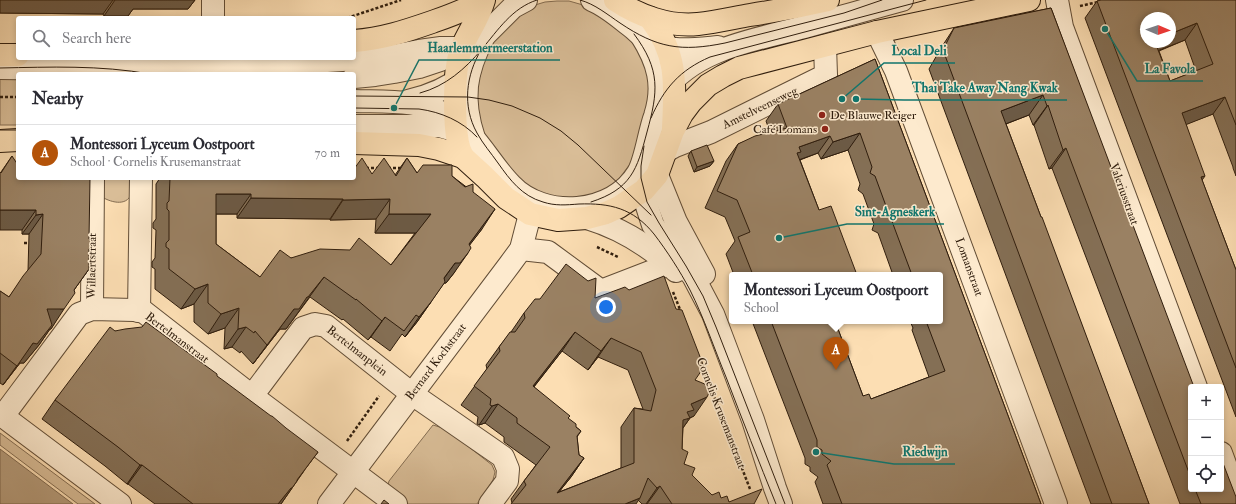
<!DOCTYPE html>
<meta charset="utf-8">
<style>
:root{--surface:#fff;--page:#f2f2f3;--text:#2b2b33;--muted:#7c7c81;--line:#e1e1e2;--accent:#b45309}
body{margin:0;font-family:"IM FELL Double Pica",serif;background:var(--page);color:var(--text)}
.controls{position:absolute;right:12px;bottom:12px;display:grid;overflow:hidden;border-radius:4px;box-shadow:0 2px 6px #0003}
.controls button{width:36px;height:36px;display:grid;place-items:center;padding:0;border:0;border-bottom:1px solid var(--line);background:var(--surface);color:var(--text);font:20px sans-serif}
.compass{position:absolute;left:1140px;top:12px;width:36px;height:36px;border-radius:50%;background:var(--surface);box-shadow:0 2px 6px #0003;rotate:92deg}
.you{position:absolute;left:606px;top:307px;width:14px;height:14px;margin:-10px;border:3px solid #fff;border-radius:50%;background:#1a73e8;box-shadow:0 0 0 6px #1a73e833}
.badge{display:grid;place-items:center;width:26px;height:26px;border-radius:50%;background:var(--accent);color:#fff;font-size:13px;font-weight:700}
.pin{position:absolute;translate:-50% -33px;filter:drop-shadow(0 1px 2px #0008)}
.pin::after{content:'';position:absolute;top:21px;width:14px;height:12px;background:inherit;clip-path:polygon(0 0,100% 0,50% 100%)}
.popup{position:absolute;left:729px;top:272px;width:214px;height:52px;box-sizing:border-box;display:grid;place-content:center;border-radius:4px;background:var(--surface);filter:drop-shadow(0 1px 3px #0005);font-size:13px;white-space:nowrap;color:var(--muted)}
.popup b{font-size:15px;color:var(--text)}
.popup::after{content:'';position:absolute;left:50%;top:100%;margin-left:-8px;border:8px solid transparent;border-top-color:var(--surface)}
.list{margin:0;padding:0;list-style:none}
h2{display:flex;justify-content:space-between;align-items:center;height:52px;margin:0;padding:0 16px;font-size:17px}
h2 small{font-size:13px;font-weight:400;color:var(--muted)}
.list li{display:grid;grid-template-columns:26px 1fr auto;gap:12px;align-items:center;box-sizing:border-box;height:56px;padding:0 16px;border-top:1px solid var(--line)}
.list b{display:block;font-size:15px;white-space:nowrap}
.list p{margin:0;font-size:13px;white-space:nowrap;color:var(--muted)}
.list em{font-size:13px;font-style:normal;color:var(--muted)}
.icon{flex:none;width:22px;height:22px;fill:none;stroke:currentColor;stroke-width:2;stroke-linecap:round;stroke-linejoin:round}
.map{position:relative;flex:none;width:1236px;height:504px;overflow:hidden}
.search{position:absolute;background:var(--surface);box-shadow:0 2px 6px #0003;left:16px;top:16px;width:340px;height:44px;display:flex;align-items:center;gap:10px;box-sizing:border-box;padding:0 14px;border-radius:4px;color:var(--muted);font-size:15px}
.panel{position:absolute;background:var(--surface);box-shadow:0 2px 6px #0003;left:16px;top:72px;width:340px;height:108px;border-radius:4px}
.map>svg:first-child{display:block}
.green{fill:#d9bd97;stroke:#846d52}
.water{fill:#b69c7b;stroke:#80694f}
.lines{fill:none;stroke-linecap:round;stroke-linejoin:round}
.minor-casing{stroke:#624d36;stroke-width:24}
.major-casing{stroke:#2f1d0d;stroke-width:24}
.path{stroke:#2f1d0d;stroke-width:2.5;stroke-dasharray:3 2;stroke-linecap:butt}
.minor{stroke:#fdeace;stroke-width:22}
.major{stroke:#fcdeb3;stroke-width:22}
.tram{stroke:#2f1d0d;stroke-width:1}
.wall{fill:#846f55;stroke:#2f1d0d;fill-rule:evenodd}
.shaded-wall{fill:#6c5a45;stroke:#2f1d0d}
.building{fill:#9a8163;stroke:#2f1d0d;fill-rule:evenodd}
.poi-dot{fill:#8f2418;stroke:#fdeace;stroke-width:1.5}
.labels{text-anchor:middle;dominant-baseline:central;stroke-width:3;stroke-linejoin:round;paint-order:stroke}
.street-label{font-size:12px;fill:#2f1d0d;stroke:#fdeace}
.poi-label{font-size:12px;fill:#2f1d0d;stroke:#fdeace;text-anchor:start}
.leader{fill:none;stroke:#0f766e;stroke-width:1.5}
.callout-dot{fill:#0f766e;stroke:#fdeace;stroke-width:1.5}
.callout-label{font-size:13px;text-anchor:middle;font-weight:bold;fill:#0f766e;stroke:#fdeace;stroke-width:3;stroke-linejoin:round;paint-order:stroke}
</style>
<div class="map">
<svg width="1236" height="504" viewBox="0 0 1236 504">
<rect width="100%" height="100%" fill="#fcdeb3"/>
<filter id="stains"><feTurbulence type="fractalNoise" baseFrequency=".005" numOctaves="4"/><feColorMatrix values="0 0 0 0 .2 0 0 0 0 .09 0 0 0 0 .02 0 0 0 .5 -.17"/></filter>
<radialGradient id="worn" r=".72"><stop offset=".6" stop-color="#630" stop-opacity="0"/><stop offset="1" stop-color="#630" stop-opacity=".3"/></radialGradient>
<g class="green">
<polygon points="557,1 569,1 583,5 593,10 633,40 648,68 650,105 633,160 618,180 602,192 563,201 525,188 482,134 472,105 487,50 513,18 535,5 545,2"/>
<rect x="0" y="75" width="18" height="50"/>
<path d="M99,178H133C133,182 133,187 132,191C129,207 112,203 102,197Z"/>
<polygon points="433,425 446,429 492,465 495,472 493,480 477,504 407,504 389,491 388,485 389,481"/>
<polygon points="0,433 95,504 78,504 0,445"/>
</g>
<polygon class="water" points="0,449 73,504 0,504"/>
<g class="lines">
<defs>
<g id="minor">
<path d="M592,0C607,6 620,18 633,28C638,33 644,38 650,42C669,53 696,49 718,47"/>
<polyline points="1057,0 1062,27 1196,387"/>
<polyline points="213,18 213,0"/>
<polyline points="877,32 896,71 1056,504"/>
<polyline points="0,68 139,70 205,67 242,68 281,64 388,57 419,51 441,48 461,48"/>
<polyline points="354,77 375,75 394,72 419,67 440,60 484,36 513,7 526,0"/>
<path d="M663,92C695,48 755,40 804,27C837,18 869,9 902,0"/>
<path d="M354,101C386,102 420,99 448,116C476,132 489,163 511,185C544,220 613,215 638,173C646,159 649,132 655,116C665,85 658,62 641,35"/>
<path d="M408,101C431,96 450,87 469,73"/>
<polyline points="354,126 439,126 464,133"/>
<path d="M474,138C461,99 465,72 484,36"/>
<polyline points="666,151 675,146 711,132 826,75 825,46"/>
<polyline points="642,173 645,200 653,225 671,249 693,276 713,314 753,420 775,488 781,504"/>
<polyline points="657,175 676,222 704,274"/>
<path d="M587,218C620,228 651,247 676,271"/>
<polyline points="521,249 548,252 601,291 658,269 665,261"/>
<polyline points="92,309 93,178"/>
<polyline points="139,311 141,178"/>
<polyline points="0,414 120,504"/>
<polyline points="3,416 79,314 92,309 134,310 144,312 252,396"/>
<polyline points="1221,453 1236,494"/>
<polyline points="329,504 510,264 521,249 530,214"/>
<polyline points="396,504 252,396 303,328 315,324 326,326 412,394 503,457 508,469 507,481 490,504"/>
</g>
<g id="major">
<path d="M615,0C639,16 669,27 698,24C716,22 733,18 750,15C776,11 802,6 828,0"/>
<path d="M650,18C678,55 675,84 673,128"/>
<path d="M354,41C382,39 406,31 432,22C449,16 467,10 483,0"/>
<polyline points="0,55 18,55"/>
<polyline points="0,141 18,140"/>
<polyline points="354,143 419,145 439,149 463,157 485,177 506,198 530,214 558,220 587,218 606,213 619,207 644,190 657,175 673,131 682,114 691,102 708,85 723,76 739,68 877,32 1029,0"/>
<path d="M463,157C461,153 459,148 458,143C454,122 453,66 462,47C469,31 479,18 484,0"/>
</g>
</defs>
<use href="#minor" class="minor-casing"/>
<use href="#major" class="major-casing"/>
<g class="path">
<polyline points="1080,6 1098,2"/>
<polyline points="347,18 401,0"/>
<polyline points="0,97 18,97"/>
<polyline points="366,168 379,168"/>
<polyline points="388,168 403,168"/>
<polyline points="24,243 31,243"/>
<polyline points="597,247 618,257"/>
<polyline points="673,292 681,312"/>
<polyline points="702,365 750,489"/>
<polyline points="347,441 379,396"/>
</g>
<use href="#minor" class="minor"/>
<use href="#major" class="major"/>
<g class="tram">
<path d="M580,0C595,4 608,15 620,23C657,48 681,52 725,43L844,13L882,0"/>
<path d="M481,50C466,75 462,106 477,133C483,144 491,153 498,163C510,180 522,196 543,202C555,206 566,205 579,204C610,203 633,208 654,234C667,251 680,271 690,290C704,318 714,348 726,377C742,419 759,462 776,504"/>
<path d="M0,68C50,67 100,65 150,74"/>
<path d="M420,93C446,86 465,69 482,49C498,30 512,8 537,0"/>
<polyline points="354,96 468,97 489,100 512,106 540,118 561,131 578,145 651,215"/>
<path d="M354,108L419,109C441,112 462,121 477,137"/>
<path d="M651,118C664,88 680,70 710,57L926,0"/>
<polyline points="0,130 18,130"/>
<polyline points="644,146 641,166 641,178 647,202 659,223 686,266 703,296 716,327 785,504"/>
<path d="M591,202C631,189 637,170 647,132C658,92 661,70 634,34"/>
</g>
</g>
<g class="wall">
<polygon points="0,0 195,0 188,9 133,9 128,16 104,16 103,14 0,13"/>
<path d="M1236,0V176L1233,168V167L1213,114L1186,124L1202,180L1236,270V417L1085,18L1097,1ZM1185,40L1196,71L1170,81L1159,51Z"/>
<polygon points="1051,8 1191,387 1191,489 1221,489 1236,504 1180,504 1052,168 1049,169 1034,125 1033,125 1029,115 1006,124 1149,504 1091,504 929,69 941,48 954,28"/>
<polygon points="875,59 1041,504 823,504 815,482 818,477 810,471 810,467 805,464 805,458 752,321 835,321 863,396 871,399 929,377 912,330 913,328 910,321 940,321 940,275 893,275 878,233 872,230 874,224 863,194 858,190 860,184 848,150 821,159 818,153 800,160 819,210 857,275 734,275 726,254 735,241 725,217 705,208 726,161 738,144 770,132 766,121 778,104"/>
<polygon points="691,151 714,161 710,166 694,172 688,156"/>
<polygon points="12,156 18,178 89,239 94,246 89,252 74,290 51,329 50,329 39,345 24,363 20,363 3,385 0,383 0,291 9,297 28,271 29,234 22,234 22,230 1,172"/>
<path d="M407,158L417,173L452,176L473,192L482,229L470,244L454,273L446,283H444L417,322L405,337L402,334L390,351L371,337L368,340L343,319L342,320L310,297L286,329H280L253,364L241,351L240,353L232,347L224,349L225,328L208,334L194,322V304L181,309L155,289V269L152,267V262L155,258L156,230L153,228V223L156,219V184L160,178H354L372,174L395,175ZM216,214H237V218L330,219V220L376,219L375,233H415L391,265L291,258L260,277L216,244Z"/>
<path d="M595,298L695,380L694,416L690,418L683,428L682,449L684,464L692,475L712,495L729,502L754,504H642L638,500L512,503L511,499L524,481L536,465L504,442V437L485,423L479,425L477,424L478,417L461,405L487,369L486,365L499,347L511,332L524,313ZM562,351L588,370L598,357L628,370L643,409H642L634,408L621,427V468L559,492L571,477L584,458L579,455L577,437L581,431L576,427L568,419L534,387Z"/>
<polygon points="115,331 217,376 304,471 281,504 155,504 128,484 127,484 105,466 42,419 55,400"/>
</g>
<g class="shaded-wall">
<polygon points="0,0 113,0 103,14 0,13"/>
<polygon points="115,0 195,0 188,9 133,9 128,16 104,16"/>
<polygon points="1197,23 1185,40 1142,57 1153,42 1170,42 1170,34"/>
<polygon points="1043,95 1029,115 987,131 1001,111"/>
<polygon points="1225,97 1213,114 1170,131 1182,113"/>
<polygon points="1048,105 1034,125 1033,125 1047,106"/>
<polygon points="860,133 848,150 821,159 833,142"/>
<polygon points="830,136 818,153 793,162 799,147"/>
<polygon points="1066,148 1052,168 1049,169 1063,150"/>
<polygon points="714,161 710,166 694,172 697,167"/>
<polygon points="1205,176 1193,193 1201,177"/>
<polygon points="216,194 251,194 237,214 202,214"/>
<polygon points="251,198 343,199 330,219 237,218"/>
<polygon points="390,199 376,219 330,220 343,200"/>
<polygon points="495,209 482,229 456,263 469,244"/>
<polygon points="0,210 36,210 22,230 0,230"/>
<polygon points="43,214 29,234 22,234 36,215"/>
<polygon points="389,214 431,214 417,233 375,233"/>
<polygon points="468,253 454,273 446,283 441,283 430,298 455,263"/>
<polygon points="89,269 60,309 64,309 51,329 50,329 39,345 24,363 20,363 3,385 33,343 47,309 74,290"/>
<polygon points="324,277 286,329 280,329 253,364 267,345 294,309 307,297"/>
<polygon points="208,284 194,304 181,309 195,289"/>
<polygon points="431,302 417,322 405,337 419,317"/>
<polygon points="239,308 225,328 208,334 221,314"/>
<polygon points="385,317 371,337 368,340 382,321"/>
<polygon points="246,327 232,347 224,349 238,329"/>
<polygon points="575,332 562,351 520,404 533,386"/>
<polygon points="611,338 598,357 588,370 601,351"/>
<polygon points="707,397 694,416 687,419 690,418 677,436 670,439 691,404"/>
<polygon points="498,404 485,423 479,425 492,406"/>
<polygon points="318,452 291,488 292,488 281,504 278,504"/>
<polygon points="584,458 571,477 549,504 557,493"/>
<polygon points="140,465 142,465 128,484 127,484"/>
<polygon points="660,486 647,504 646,504 657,488"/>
<polygon points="640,498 636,504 625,504"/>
</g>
<g class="building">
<path d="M1101,0H1236V125L1225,97L1182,113L1205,176L1201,177L1236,270V368L1097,1ZM1146,18H1170V34L1197,23L1213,64L1170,81L1155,42H1146Z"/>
<polygon points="1051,8 1194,387 1191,387 1191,478 1066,148 1063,150 1048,105 1047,106 1043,95 1001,111 1041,217 1042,217 1149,504 1112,504 943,50 954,28"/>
<polygon points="875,59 1041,504 842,504 827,465 831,461 822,454 822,450 817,447 817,440 771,321 835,321 863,396 869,394 871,399 945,371 926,321 940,321 940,275 912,275 890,216 884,213 886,206 875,176 870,173 872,167 860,133 833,142 830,136 799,147 801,152 797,153 819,210 831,206 857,275 753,275 738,237 750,232 737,200 717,191 738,144 755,136 787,128 778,104"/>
<polygon points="707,145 714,161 697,167 691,151"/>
<polygon points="12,156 18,165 18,178 90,178 89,239 94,242 94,246 89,249 89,269 74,290 75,293 64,309 47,309 52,325 37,344 33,343 17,366 0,353 0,291 9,297 23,276 41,254 43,214 36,215 36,210 0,210 0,172 1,173"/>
<path d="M362,158L372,174L384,158L396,176L407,158L417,173L423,165H452V176L465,187L473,184V192L495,209L469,244L471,248L468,253L460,263H455L444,278L445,282L431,302L419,317L416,315L404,331L385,317L382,321L356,299V300L324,277L308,297H307L299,309H294L267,345L255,331L254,333L246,327L238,329L239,308L221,314L208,303V284L195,289L169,269V249L166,247V243L169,240V211L167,209V203L169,201L170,178H354V169ZM216,194H251V198L343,199V200L390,199L389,214H431L391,265L359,238L350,250L320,249L291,258L280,250L260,277L216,244Z"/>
<path d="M566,264L588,281L596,278L595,298L625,287L629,290L664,276L676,309L682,310L704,367L695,380L712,387L707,397L691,404L694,410L687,412L690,418L683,420L682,449L688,452L684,464L695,468L692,475L712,495L719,492L721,498L727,496L729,502L762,489L754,504H672L660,486L657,488L648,478L640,498L625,504H511L526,485L524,481L550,447L517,423V418L498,404L492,406L490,405L491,399L474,386L500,351L499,347L510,332H515L525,318L524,313L535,299H540ZM575,332L601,351L611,338L641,352L656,390L651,411L634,408V463L557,493L584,458L579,455L577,436L581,431L576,427V424L568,418L570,416L533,386Z"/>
<polygon points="146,322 217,374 217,376 224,381 271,416 272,416 286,428 318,452 297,480 297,481 292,488 291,488 278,504 193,504 142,465 140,465 118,447 55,400 110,327 115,331 125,329 142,327"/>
<polygon points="1221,458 1236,497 1236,504 1201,504 1195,489 1221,489"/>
<polygon points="384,500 389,504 381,504"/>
</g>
<g class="poi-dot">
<circle cx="822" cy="115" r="4"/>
<circle cx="825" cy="129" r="4"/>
</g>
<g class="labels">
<g class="street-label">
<text transform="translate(760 108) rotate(-26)">Amstelveenseweg</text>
<text transform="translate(1124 194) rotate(70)">Valeriusstraat</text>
<text transform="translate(92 266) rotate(-89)">Willaertstraat</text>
<text transform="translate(969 267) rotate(70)">Lomanstraat</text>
<text transform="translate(177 338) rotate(37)">Bertelmanstraat</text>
<text transform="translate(357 351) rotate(38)">Bertelmanplein</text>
<text transform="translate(436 362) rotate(-53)">Bernard Kochstraat</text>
<text transform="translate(721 413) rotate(69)">Cornelis Krusemanstraat</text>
</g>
<g class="poi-label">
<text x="830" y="115">De Blauwe Reiger</text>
<text x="817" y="129" text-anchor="end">Café Lomans</text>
</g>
</g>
<path class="leader" d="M394 108L419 60H560M842 99L884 63H955M1105 29L1137 81H1203M856 99L904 100H1067M779 238L847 224H944M816 452L894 464H955"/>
<g class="callout-dot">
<circle cx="394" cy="108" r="4"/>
<circle cx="842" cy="99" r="4"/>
<circle cx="1105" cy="29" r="4"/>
<circle cx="856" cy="99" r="4"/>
<circle cx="779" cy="238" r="4"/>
<circle cx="816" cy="452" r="4"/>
</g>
<g class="callout-label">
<text x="490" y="52">Haarlemmermeerstation</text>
<text x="919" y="55">Local Deli</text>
<text x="1170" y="73">La Favola</text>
<text x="985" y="92">Thai Take Away Nang Kwak</text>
<text x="895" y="216">Sint-Agneskerk</text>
<text x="925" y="456">Riedwijn</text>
</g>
<rect width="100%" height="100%" filter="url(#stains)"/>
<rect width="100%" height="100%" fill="url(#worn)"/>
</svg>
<div class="controls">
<button>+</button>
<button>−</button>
<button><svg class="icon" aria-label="locate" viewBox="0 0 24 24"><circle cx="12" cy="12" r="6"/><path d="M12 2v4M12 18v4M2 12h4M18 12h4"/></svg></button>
</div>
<svg class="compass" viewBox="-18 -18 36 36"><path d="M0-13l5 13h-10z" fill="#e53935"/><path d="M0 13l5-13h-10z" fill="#7c7c81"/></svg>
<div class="you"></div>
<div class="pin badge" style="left:836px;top:370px">A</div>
<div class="popup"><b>Montessori Lyceum Oostpoort</b>School</div>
<div class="search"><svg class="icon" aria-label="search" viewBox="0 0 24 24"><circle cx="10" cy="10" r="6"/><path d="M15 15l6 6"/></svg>Search here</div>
<section class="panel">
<h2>Nearby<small></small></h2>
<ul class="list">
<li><span class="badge">A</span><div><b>Montessori Lyceum Oostpoort</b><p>School · Cornelis Krusemanstraat</p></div><em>70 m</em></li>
</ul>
</section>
</div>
